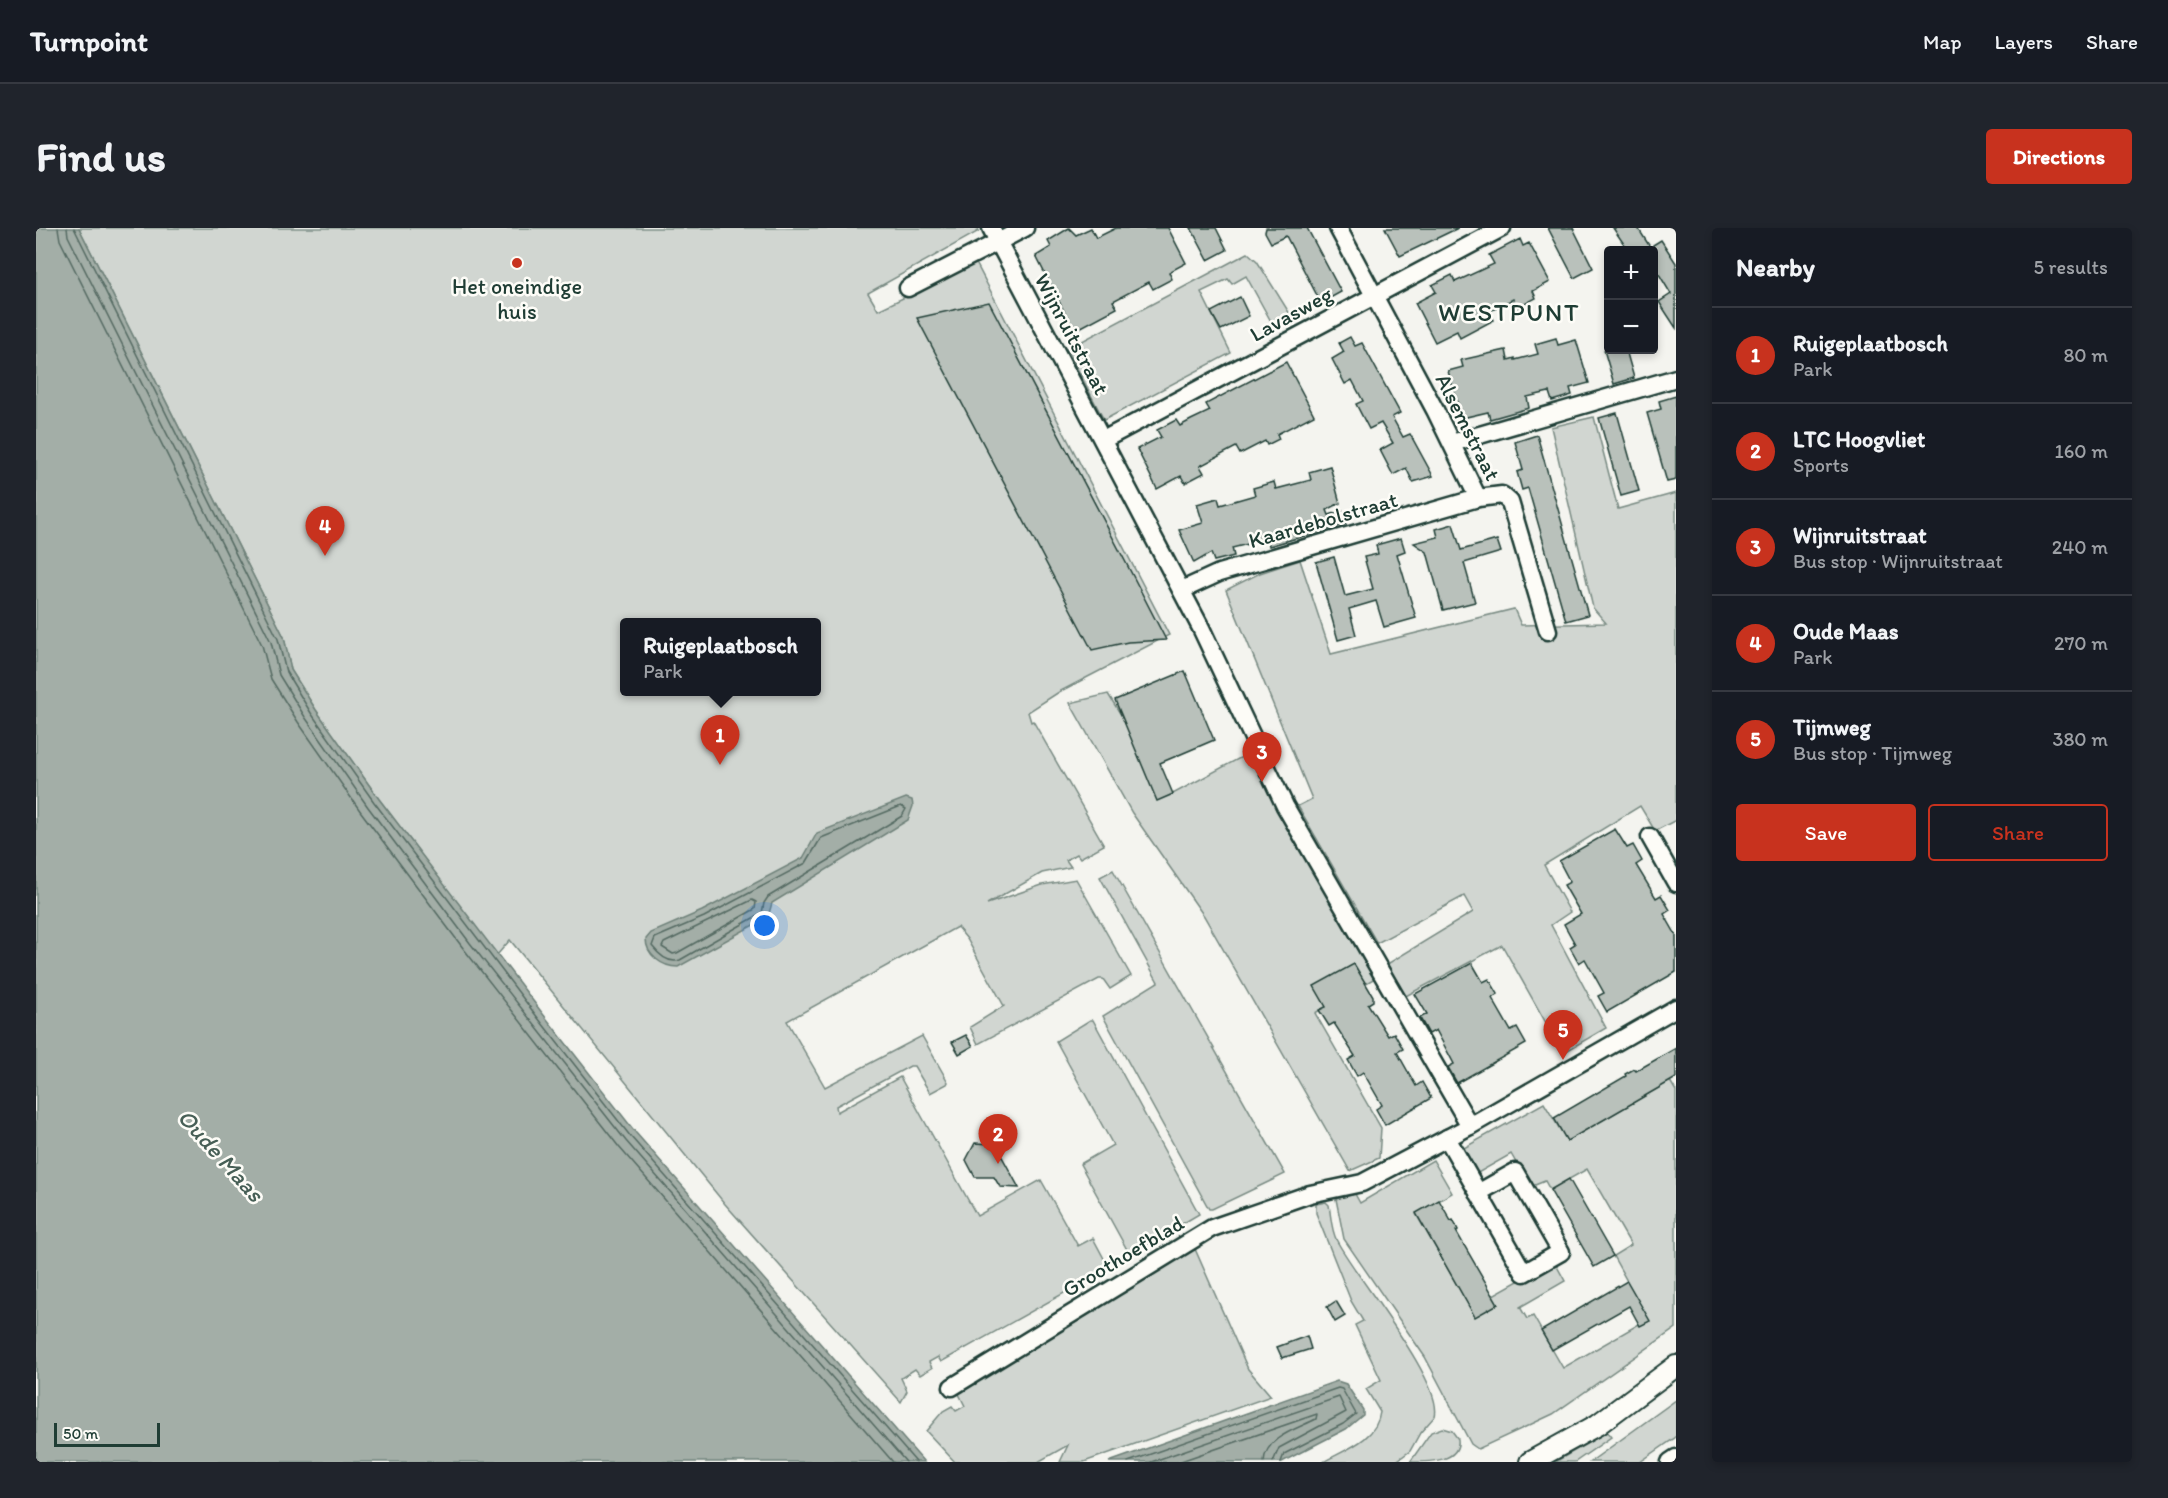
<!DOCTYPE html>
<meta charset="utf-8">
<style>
:root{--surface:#171b24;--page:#20242c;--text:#f1f3f6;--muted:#9ea1a6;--line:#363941;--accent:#c8321e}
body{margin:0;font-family:Itim,sans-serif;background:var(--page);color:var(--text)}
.controls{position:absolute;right:18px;top:18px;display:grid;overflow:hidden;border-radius:6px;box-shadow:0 3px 9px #0003}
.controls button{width:54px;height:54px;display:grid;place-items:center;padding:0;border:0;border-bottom:2px solid var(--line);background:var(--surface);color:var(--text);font:30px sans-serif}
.scale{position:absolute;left:18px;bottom:15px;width:106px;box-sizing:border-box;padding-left:6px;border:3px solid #1f3d34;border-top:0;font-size:16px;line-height:21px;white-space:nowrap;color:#1f3d34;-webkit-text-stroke:4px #fdfcf7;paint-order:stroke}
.you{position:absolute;left:729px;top:698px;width:21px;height:21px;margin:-15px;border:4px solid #fff;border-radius:50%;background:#1a73e8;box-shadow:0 0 0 9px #1a73e833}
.badge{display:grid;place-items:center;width:39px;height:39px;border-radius:50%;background:var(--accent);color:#fff;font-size:20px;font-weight:700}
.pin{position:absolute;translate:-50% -50px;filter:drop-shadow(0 2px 3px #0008)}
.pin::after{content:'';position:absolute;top:32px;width:21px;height:18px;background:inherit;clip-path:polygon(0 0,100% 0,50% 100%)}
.popup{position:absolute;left:584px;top:390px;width:201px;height:78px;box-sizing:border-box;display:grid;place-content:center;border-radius:6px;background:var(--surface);filter:drop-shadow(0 2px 4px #0005);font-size:20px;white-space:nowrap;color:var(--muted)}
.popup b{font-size:22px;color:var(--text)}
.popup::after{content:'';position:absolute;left:50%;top:100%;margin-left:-12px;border:12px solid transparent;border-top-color:var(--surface)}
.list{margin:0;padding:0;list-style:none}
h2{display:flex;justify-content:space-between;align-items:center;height:78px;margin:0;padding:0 24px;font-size:26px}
h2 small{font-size:20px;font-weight:400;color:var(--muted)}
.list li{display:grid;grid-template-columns:39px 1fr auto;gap:18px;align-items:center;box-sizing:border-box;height:96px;padding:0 24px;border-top:2px solid var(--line)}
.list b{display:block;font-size:22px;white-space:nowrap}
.list p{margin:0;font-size:20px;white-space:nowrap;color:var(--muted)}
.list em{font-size:20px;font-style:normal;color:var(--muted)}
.actions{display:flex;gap:12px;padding:18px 24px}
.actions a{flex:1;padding:14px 0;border:2px solid var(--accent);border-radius:6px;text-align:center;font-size:21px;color:var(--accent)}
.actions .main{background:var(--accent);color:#fff}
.map{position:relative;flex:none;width:1640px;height:1234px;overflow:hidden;border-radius:6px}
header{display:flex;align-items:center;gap:36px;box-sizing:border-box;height:84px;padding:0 30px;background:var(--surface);border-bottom:2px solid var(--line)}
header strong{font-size:28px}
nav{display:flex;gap:33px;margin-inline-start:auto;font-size:21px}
.intro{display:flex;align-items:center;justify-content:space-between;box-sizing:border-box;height:144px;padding:0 36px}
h1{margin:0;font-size:42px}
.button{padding:15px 27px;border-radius:6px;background:var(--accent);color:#fff;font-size:21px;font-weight:700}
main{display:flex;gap:36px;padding:0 36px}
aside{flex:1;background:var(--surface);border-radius:6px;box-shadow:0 3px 9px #0003}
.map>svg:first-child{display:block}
.green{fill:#d1d6d1;stroke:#788a82;stroke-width:1.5;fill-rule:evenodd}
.water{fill:#a3aea7;stroke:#6e8179;stroke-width:1.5}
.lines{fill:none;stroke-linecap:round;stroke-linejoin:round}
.shore{stroke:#546a62;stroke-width:1.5}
.building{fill:#b9c1bb;stroke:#1f3d34;stroke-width:1.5}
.minor-casing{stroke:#1f3d34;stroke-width:21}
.major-casing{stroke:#1f3d34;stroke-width:24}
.minor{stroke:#fdfcf7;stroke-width:16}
.major{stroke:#fdfcf7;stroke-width:20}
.poi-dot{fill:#c8321e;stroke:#fdfcf7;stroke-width:2}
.labels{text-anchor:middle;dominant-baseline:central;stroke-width:5;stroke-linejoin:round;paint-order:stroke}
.poi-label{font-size:22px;fill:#1f3d34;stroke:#fdfcf7}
.street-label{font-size:22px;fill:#1f3d34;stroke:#fdfcf7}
.water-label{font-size:24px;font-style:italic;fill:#475f56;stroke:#fdfcf7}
.quarter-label{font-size:26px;letter-spacing:1.5px;fill:#1f3d34;stroke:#fdfcf7}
</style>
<header>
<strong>Turnpoint</strong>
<nav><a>Map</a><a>Layers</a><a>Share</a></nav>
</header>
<div class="intro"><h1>Find us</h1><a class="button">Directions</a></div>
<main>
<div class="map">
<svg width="1640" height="1234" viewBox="0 0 1640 1234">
<rect width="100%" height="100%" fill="#f4f4ef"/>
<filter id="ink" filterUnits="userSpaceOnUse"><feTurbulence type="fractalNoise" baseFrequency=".0167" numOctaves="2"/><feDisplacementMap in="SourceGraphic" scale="12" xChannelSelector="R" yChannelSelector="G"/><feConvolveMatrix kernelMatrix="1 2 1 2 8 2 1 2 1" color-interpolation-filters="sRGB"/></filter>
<g filter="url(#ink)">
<g class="green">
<path d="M43,0H942L943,3L832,65L842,82L940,35L1133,407L1023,464L992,484L995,494L997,493L1068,617L1044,630L1041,626L1030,632L1035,639L1006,645L951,676L1006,657L1040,651L1095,748L1074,761L1067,751H1063L942,816L934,799L968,778L931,711L921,699L751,793L789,859L886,808L912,854L911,856L894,865L878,838H874L800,878L801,884L864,849L941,988L1005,952L1042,1018L1057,1010L1073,1040L905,1134L902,1129L893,1134L896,1140L884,1147L879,1141L865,1150L871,1163L865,1174L689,976L474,712L461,727L343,571L280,482L255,442L248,409ZM588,394H780V464H588Z"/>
<polygon points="1212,25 1221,33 1254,86 1237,97 1210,48 1196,56 1192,51 1165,64 1195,125 1068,192 1031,121"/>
<polygon points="1558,189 1582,281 1640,265 1640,592 1619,603 1604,578 1508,637 1534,684 1515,697 1570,800 1527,825 1466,717 1366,770 1348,738 1437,684 1428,668 1341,715 1262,578 1276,571 1190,362 1224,345 1264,332 1295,426 1478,381 1485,397 1570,395 1557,380 1515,199"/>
<polygon points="1072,466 1135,567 1215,524 1248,595 1339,750 1279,785 1345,900 1343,930 1314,943 1168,688 1096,585 1034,475"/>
<polygon points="1077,642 1249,946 1176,981 1173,981 1067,788 1122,754 1064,649"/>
<polygon points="1054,792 1057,792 1163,986 1094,1027 1044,936 1077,917 1020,813"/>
<polygon points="1634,853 1640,863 1640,1100 1517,1186 1442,1221 1435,1216 1389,1129 1308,1011 1300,971 1319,966 1324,975 1397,932 1416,965 1380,986 1439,1088 1462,1076 1457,1067 1518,1033 1529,1053 1484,1079 1491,1091 1497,1088 1527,1140 1612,1091 1577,1028 1595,1017 1551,941 1514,962 1509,953 1494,959 1475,926 1440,946 1426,921 1508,875 1531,913"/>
<path d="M1290,974L1293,977C1295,988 1295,1002 1301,1013C1319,1048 1408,1154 1399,1188L1384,1205L1374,1223L1359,1234H1287C1308,1222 1341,1212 1344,1184L1330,1161L1345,1152L1319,1097L1327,1093L1315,1073L1280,985V976Z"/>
<polygon points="1159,1021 1212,1141 1235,1168 1048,1234 1024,1234 1032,1217 1002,1234 919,1234 890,1203 907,1183 916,1178 920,1183 929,1178 922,1164 1128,1035"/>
<polygon points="1640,1172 1640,1209 1604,1234 1554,1234"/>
<path d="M1406,1200L1416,1203L1422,1211C1425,1234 1393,1234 1374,1234L1395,1204Z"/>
<polygon points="1571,1204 1575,1209 1539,1234 1519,1234"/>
</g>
<g class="water">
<polygon points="0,0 43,0 248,409 255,442 280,482 343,571 507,786 600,905 888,1234 0,1234"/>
<path d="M870,570L876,572L877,578L872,592L736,675L732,689L642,739C626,739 610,727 610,711L615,705L666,683L767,630L781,605Z"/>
<polygon points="1301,1153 1310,1156 1327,1182 1327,1187 1310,1201 1246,1234 1073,1234"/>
</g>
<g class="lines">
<g class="shore">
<polyline points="22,0 24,12 226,417 235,451 262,494 325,584 427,720 583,919 857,1234"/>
<polyline points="31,0 32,8 235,414 243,447 269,489 332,579 434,715 590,913 870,1234"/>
<polyline points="38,0 242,411 250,444 275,485 338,574 502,790 595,909 880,1234"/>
<path d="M865,578L870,581L866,588L732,669L728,675L726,685L644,732C633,736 623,727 616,718L619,710L668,689L770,635L785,610Z"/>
<polygon points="716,672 720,674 719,681 641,725 637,726 626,719 628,715"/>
<polyline points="1092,1234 1302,1160 1306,1161 1320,1186 1307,1196 1248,1226 1245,1234"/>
<polyline points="1115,1234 1303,1169 1310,1184 1243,1220 1237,1234"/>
<path d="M1142,1234L1281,1186L1280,1191C1261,1201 1229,1209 1228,1234"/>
</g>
</g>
<g class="building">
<polygon points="1033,0 1040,7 1055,0 1060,10 1080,0 1132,0 1150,35 1133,44 1136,51 1117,61 1113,54 1077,73 1081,80 1038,103 1000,28 1015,19 1012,13"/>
<polygon points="1155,0 1180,0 1191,22 1172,32"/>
<polygon points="1230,0 1271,0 1305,64 1285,75 1250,8 1235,15 1229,4"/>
<polygon points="1349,0 1422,0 1364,28"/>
<polygon points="1512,0 1537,0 1557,40 1538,50"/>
<polygon points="1577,0 1602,0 1616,22 1592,22"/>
<polygon points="1484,11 1487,18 1493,15 1514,54 1497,63 1500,70 1481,80 1477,71 1456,82 1454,85 1458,92 1424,110 1421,103 1399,114 1379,75 1400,64 1396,57 1416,47 1419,54 1458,36 1453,27"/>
<polygon points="1625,12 1640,35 1640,100 1623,74 1635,66 1623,46 1617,50 1617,17"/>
<polygon points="1204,69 1213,88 1185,102 1175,84"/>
<polygon points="953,74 1098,350 1130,412 1092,414 1056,422 881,90"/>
<polygon points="1314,109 1319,118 1326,115 1364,185 1356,189 1367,209 1374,206 1397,248 1377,254 1370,240 1357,247 1344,222 1357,215 1345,195 1333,201 1320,176 1327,173 1316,152 1309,156 1296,131 1308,124 1303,115"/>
<polygon points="1520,110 1522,117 1540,112 1553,155 1534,160 1536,167 1516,173 1513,164 1491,169 1493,180 1454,191 1452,184 1426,190 1412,143 1427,139 1425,132 1470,122 1472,132 1479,130 1479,132 1502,126 1499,116"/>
<polygon points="1568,122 1590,122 1598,150 1578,156"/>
<polygon points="1250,134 1278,187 1241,206 1243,211 1231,217 1229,213 1204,226 1200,219 1164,238 1168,245 1149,255 1145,248 1121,261 1101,221 1125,209 1121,202 1140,192 1144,198 1155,192 1174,183 1170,176"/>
<polygon points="1640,168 1640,252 1631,254 1611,185 1625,181 1623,173"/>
<polygon points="1581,185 1603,263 1585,268 1563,190"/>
<polygon points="1501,207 1552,387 1530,393 1492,260 1486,262 1481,244 1487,242 1479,214"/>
<polygon points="1294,238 1304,275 1291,282 1293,287 1306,283 1310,296 1233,318 1232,311 1196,320 1198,328 1178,333 1175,325 1158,335 1143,302 1167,295 1161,276 1182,270 1184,277 1219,267 1217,260 1238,254 1240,261 1275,252 1273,244"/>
<polygon points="1417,296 1425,322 1461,312 1465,324 1428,335 1439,374 1407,382 1391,324 1378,315 1402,309 1400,301"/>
<polygon points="1365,310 1369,323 1361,326 1380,390 1348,399 1340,373 1313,381 1320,407 1302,412 1280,334 1298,329 1309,368 1337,361 1328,329 1342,326 1340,317"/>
<polygon points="1149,443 1178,512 1124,535 1137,566 1121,573 1079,472"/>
<polygon points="1579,601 1591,620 1597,617 1606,633 1600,637 1620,670 1625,667 1634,682 1628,686 1640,707 1640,744 1571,784 1562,768 1568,765 1549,731 1543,735 1534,719 1539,716 1528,696 1545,686 1528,657 1534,654 1523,633"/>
<polygon points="1436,735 1447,754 1453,751 1462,766 1456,770 1475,803 1481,800 1490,816 1421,855 1412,839 1418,836 1400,802 1393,806 1384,790 1391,786 1379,766"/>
<polygon points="1318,736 1337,768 1337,773 1332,776 1352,808 1358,805 1367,821 1361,824 1380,858 1386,854 1395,870 1349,897 1340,881 1346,877 1327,844 1321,848 1312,832 1319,828 1298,795 1293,798 1283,782 1290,779 1278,758"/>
<polygon points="930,807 937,818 923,826 916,814"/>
<polygon points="1640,820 1640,850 1531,913 1518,890 1590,848 1589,846 1598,841 1600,843"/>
<polygon points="939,915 959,916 983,960 964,959 958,949 939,949 930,932"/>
<polygon points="1533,951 1577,1028 1558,1039 1514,962"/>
<polygon points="1403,972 1415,993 1417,992 1422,1002 1420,1003 1462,1076 1439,1089 1380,985"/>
<polygon points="1591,1053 1614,1093 1604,1098 1593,1078 1516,1122 1505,1103"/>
<polygon points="1300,1073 1309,1088 1299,1094 1291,1079"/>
<polygon points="1271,1108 1275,1121 1246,1130 1241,1119"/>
</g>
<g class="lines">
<defs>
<g id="minor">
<polyline points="955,0 1165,400 1249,578 1434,898"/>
<polyline points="1302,0 1399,182 1442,270 1466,267 1474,274 1512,403"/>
<polyline points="872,60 989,0"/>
<polyline points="1067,212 1466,0"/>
<polyline points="1416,215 1640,150"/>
<polyline points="1146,362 1183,345 1442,270"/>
<polyline points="1614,609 1640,655"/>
<polyline points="1411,910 1488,1045 1525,1024 1479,944 1442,965"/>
<polyline points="916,1159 1176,1000 1274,966 1326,955 1434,898 1640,780"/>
<polyline points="1634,1234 1640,1230"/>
</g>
<polyline id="major" points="1494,1234 1561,1197 1640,1138"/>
</defs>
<use href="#minor" class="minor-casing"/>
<use href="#major" class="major-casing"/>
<use href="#minor" class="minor"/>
<use href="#major" class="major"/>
</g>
</g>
<circle class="poi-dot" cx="481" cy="35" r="6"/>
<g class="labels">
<g class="poi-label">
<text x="481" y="58">Het oneindige<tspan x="481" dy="25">huis</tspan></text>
</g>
<g class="street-label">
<text transform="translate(1255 86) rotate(-29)">Lavasweg</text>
<text transform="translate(1036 106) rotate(62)">Wijnruitstraat</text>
<text transform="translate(1432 199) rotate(63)">Alsemstraat</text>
<text transform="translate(1287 292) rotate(-16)">Kaardebolstraat</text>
<text transform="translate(1087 1028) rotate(-31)">Groothoefblad</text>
</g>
<g class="water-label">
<text transform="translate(185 927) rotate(48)">Oude Maas</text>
</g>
<g class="quarter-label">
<text x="1473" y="84">WESTPUNT</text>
</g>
</g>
</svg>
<div class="controls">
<button>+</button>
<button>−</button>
</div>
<div class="scale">50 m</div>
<div class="you"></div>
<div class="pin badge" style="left:684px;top:537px">1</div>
<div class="popup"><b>Ruigeplaatbosch</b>Park</div>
<div class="pin badge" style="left:962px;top:936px">2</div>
<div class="pin badge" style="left:1226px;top:554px">3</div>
<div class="pin badge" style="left:289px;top:328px">4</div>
<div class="pin badge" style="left:1527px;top:832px">5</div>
</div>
<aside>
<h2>Nearby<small>5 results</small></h2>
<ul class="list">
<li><span class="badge">1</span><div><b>Ruigeplaatbosch</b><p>Park</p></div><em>80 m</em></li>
<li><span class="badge">2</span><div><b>LTC Hoogvliet</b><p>Sports</p></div><em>160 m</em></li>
<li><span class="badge">3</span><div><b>Wijnruitstraat</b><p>Bus stop · Wijnruitstraat</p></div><em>240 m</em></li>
<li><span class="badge">4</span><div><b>Oude Maas</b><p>Park</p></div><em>270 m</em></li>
<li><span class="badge">5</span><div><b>Tijmweg</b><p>Bus stop · Tijmweg</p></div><em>380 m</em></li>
</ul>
<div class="actions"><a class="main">Save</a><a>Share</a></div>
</aside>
</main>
